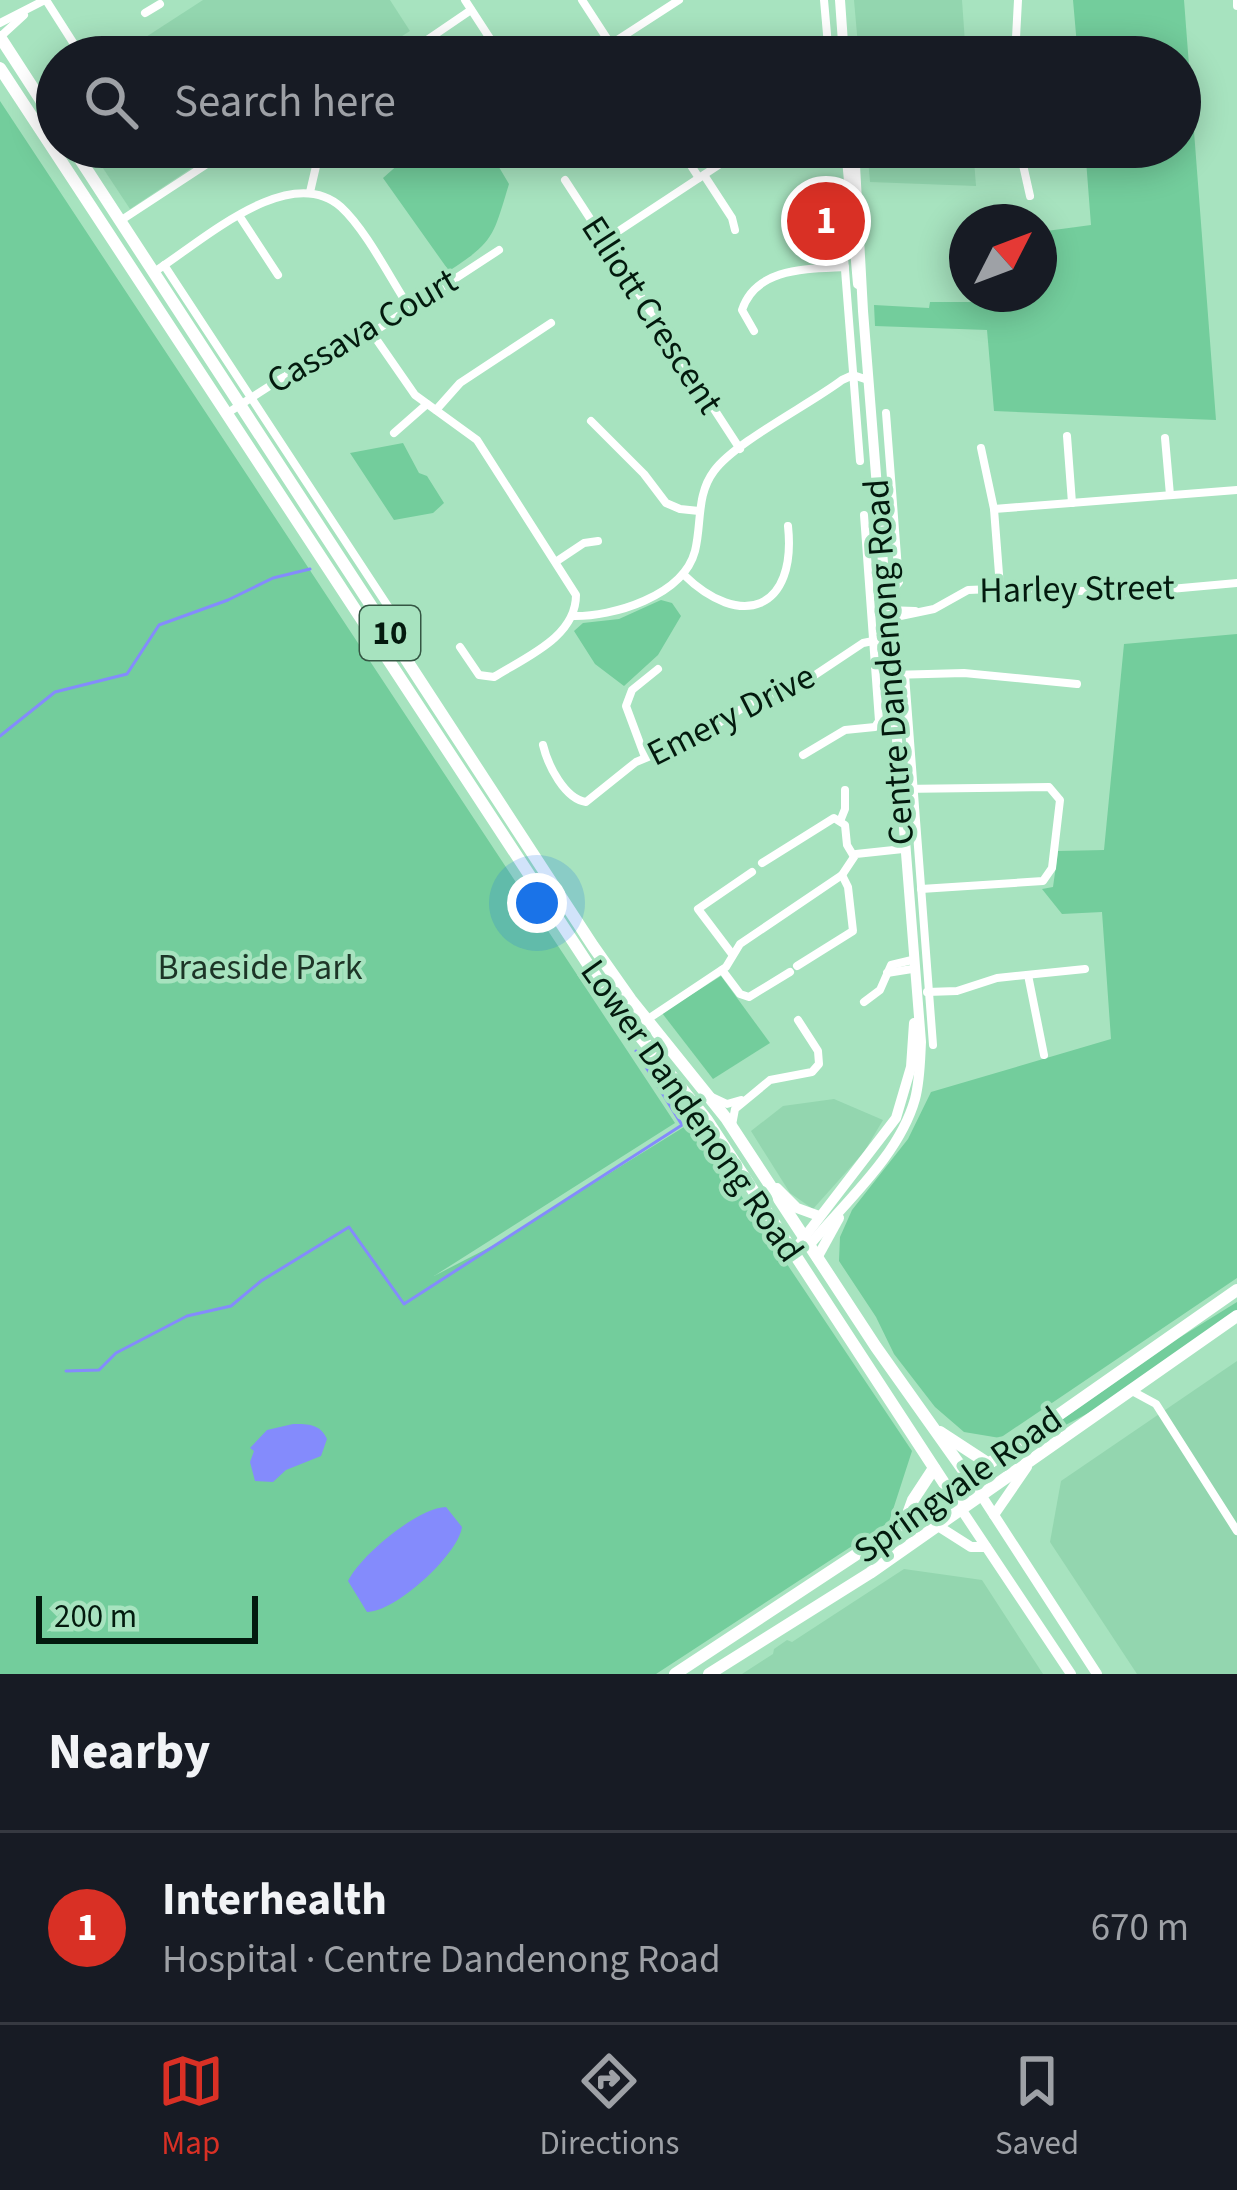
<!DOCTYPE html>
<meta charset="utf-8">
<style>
:root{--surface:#171b24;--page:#242831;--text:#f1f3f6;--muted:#9ea1a6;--line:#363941;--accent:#d93025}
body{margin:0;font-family:"Source Sans 3",sans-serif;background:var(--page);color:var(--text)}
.compass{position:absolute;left:949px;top:204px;width:108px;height:108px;border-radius:50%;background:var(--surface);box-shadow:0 6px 30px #0003;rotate:48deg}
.scale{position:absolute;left:36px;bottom:30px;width:222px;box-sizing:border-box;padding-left:12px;border:6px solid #031a0e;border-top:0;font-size:33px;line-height:42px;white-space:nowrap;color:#031a0e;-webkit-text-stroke:9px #a7e3bf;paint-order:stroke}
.you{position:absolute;left:537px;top:903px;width:42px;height:42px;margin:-30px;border:9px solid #fff;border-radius:50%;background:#1a73e8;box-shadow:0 0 0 18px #1a73e833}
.badge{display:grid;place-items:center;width:78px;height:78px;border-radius:50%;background:var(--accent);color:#fff;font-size:39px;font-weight:700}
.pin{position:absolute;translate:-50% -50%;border:6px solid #fff;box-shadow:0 3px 12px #0006}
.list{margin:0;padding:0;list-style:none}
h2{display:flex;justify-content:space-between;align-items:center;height:156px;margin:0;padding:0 48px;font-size:51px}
h2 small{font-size:39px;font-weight:400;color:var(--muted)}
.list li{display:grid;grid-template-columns:78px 1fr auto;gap:36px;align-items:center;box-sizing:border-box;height:192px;padding:0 48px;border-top:3px solid var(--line)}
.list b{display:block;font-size:45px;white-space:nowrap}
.list p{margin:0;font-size:39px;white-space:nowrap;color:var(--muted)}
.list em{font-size:39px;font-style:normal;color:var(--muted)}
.icon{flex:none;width:66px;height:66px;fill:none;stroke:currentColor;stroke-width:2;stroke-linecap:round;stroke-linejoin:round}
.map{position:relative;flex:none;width:1237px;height:1674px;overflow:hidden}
.search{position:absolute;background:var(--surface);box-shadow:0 6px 30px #0003;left:36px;right:36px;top:36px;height:132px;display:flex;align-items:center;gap:30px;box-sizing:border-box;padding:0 42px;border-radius:66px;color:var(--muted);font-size:45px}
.sheet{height:348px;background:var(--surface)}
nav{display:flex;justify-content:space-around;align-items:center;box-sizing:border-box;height:168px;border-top:3px solid var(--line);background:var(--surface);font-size:33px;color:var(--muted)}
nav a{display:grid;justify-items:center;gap:6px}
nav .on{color:var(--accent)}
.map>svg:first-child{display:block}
.built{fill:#93d6af}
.green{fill:#73cd9c}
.water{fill:#848bfc}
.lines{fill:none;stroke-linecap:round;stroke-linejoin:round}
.stream{stroke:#848bfc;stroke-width:3}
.minor{stroke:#fff;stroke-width:8}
.primary{stroke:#fff;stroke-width:10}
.trunk{stroke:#fff;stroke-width:12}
.labels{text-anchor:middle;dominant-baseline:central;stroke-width:9;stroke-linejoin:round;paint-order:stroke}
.shield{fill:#a7e3bf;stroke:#345643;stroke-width:3}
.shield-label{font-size:33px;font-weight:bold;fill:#031a0e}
.street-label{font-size:36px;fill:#031a0e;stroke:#a7e3bf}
.park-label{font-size:36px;fill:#1d3527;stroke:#a7e3bf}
</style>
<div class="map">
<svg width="1237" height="1674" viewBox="0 0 1237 1674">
<rect width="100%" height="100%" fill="#a7e3bf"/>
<g class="built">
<polygon points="203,0 390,0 410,31 369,57 115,57"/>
<polygon points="854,0 962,0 966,57 859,57"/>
<polygon points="89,147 223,147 130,209"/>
<polygon points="867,147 973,147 976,186 870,182"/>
<polygon points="834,1099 883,1120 864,1152 813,1209 790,1193 751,1131 783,1106"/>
<polygon points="1237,1361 1237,1674 1137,1674 1050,1542 1061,1481"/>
<polygon points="904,1569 982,1580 1043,1674 742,1674 773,1654 774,1649 787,1640 792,1642"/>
</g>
<g class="green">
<polygon points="1073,0 1184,0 1216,420 994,411 987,330 875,326 874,305 929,308 930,302 983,302 983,294 1039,294 1039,232 1091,225 1085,147 1180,147 1180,57 1078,57"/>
<polygon points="0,101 675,1123 434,1276 494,1245 692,1122 912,1451 889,1522 656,1674 0,1674"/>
<path d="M487,147L509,184C493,236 495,241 449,271L383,178L409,155L459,165Z"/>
<polygon points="403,443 419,473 427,476 444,503 433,513 394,520 350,453"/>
<polygon points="661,600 672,603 681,616 658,655 624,686 595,664 574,631 583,623 619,619"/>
<polygon points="1237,634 1237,1278 1000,1438 964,1432 935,1407 894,1354 876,1317 839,1261 840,1237 852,1210 908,1139 931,1092 1111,1039 1102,912 1062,914 1042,889 1053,887 1058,851 1104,850 1124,644"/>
<polygon points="721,976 770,1043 713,1079 662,1013"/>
<polygon points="1237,1302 1237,1310 1096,1409 1020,1449 1179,1338"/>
</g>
<g class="water">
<path d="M293,1424C309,1424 320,1424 327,1439L321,1456L286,1470L273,1482L255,1481L250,1462L254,1451L250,1448L267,1430Z"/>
<path d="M446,1507L462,1527C458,1555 395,1612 367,1612L348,1581C360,1556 417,1508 446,1507Z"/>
</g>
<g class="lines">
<g class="stream">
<polyline points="0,736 55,692 127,674 159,625 228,600 273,578 310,569"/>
<polyline points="66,1371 99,1370 116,1353 187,1316 231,1306 261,1281 349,1227 404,1304 682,1125 636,1051"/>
</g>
<g class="minor">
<polyline points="46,0 81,55"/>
<polyline points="465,0 502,57"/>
<polyline points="582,0 619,57"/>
<polyline points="824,0 829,57"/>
<polyline points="1237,0 1237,6"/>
<polyline points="145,13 160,4"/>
<polyline points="0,23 45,0"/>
<polyline points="0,37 24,15"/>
<polyline points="611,44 679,0"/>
<polyline points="378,57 392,57"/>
<polyline points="402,57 471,10"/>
<polyline points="1015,57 1018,0"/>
<polyline points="679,147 699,178"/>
<polyline points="1019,147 1030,196"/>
<polyline points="704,175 732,218 735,230"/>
<polyline points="565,180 740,449"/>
<polyline points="847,184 840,206 860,461"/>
<polyline points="310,192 317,162"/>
<polyline points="240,217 278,275"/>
<polyline points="120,221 233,147"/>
<polyline points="605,240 746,147"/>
<polyline points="164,265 397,620 393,637"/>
<path d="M154,272C201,242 289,161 341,207C366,230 390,278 409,307"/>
<path d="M754,331L742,310C756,267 808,269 845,267"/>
<path d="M372,333L415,395L477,440L576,595C576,637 526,657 494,677L479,675L460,647"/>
<polyline points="436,410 460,383 551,323"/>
<polyline points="886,413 899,582 886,598"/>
<polyline points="226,414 293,371 372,333 499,250"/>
<polyline points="591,421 644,474 666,503 680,509 699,511"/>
<polyline points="394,433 427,404"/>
<polyline points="1067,436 1072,503"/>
<polyline points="1165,438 1170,495"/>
<polyline points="981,448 994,509"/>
<polyline points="557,561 584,543 598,541"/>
<path d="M683,574C741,631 797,610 788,526"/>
<polyline points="1000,587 994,509 1237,490"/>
<polyline points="885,610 915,611"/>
<path d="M572,616C613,617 683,596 695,551C702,523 696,495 714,471C735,442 809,405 842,380L853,375L868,380"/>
<polyline points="886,619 934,609 968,590 1019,588 1126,593 1237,583"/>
<polyline points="891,675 964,673 1077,684"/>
<polyline points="905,675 933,1045"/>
<path d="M543,745C548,766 565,799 586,802L636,762L697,737L763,695L791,691L863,643L888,638"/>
<polyline points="803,755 845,730 875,727 879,721 864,515"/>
<polyline points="645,757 626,706 632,690 658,669"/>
<polyline points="899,789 1049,787 1060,800 1052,868 1043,881 921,889"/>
<polyline points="841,819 845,809 845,790"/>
<polyline points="762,863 834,818 845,825 847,845 853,855"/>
<polyline points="732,954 698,909 752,872"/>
<polyline points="797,966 853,931 848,887 842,875"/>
<polyline points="722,970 740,994 749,997 790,972"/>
<polyline points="887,973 912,969"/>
<polyline points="1028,975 1044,1055"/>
<polyline points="927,992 957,991 997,978 1085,969"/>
<polyline points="864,1002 880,990 891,965 912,960"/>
<polyline points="648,1019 726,967 740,944 842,875 856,854 903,849"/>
<polyline points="710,1096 727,1104 741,1100"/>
<polyline points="732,1125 735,1109 770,1080 812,1072 819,1064 818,1051 798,1020"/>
<polyline points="1132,1391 1156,1404 1237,1531"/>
</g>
<g class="primary">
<polyline points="840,0 844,57"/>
<polyline points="846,147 858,284"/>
<polyline points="777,1188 797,1208 819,1216"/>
<path d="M808,1247C844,1203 899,1156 915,1099C920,1080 920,1061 921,1042L863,311L854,147"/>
<polyline points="793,1252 896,1118 911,1067 914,1023"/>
<polyline points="817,1258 839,1218"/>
<polyline points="981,1495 1097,1674"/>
<polyline points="961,1509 1071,1674"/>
<polyline points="994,1515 1027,1467"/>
<polyline points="938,1526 971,1547 986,1547"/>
</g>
<g class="trunk">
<polyline points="0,37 57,125"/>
<polyline points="0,68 614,1004 707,1120 961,1509"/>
<polyline points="72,147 593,946 631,1000 726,1118 876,1347 981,1495"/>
<polyline points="940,1432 989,1464"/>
<polyline points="905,1522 913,1500 934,1468"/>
<polyline points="675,1674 904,1523 1237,1290"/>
<polyline points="709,1674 870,1573 1237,1316"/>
</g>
</g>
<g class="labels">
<rect class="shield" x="360" y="606" width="60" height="54" rx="9"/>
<g class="shield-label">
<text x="390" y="633">10</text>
</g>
<g class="street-label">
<text transform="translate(652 315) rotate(57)">Elliott Crescent</text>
<text transform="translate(362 331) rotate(-30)">Cassava Court</text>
<text transform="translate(1077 589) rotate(-1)">Harley Street</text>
<text transform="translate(889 662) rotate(-94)">Centre Dandenong Road</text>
<text transform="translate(731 715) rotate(-27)">Emery Drive</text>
<text transform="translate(692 1111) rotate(55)">Lower Dandenong Road</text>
<text transform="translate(958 1485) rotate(-35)">Springvale Road</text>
</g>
<g class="park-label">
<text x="260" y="967">Braeside Park</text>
</g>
</g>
</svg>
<svg class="compass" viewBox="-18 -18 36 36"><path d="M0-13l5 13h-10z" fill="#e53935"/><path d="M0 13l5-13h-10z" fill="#9ea1a6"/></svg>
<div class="scale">200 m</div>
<div class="you"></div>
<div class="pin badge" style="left:826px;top:221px">1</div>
<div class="search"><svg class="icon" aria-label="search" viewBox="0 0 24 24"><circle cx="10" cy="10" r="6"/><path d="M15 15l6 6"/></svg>Search here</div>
</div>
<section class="sheet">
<h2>Nearby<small></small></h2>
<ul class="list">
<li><span class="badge">1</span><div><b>Interhealth</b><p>Hospital · Centre Dandenong Road</p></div><em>670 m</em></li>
</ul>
</section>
<nav>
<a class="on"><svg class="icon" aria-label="map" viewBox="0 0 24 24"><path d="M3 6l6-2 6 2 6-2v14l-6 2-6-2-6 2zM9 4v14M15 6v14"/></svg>Map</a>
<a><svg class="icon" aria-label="directions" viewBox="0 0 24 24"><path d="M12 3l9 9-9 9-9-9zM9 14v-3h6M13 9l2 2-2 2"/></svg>Directions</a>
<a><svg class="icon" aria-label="saved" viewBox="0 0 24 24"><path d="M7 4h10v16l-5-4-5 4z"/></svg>Saved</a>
</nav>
